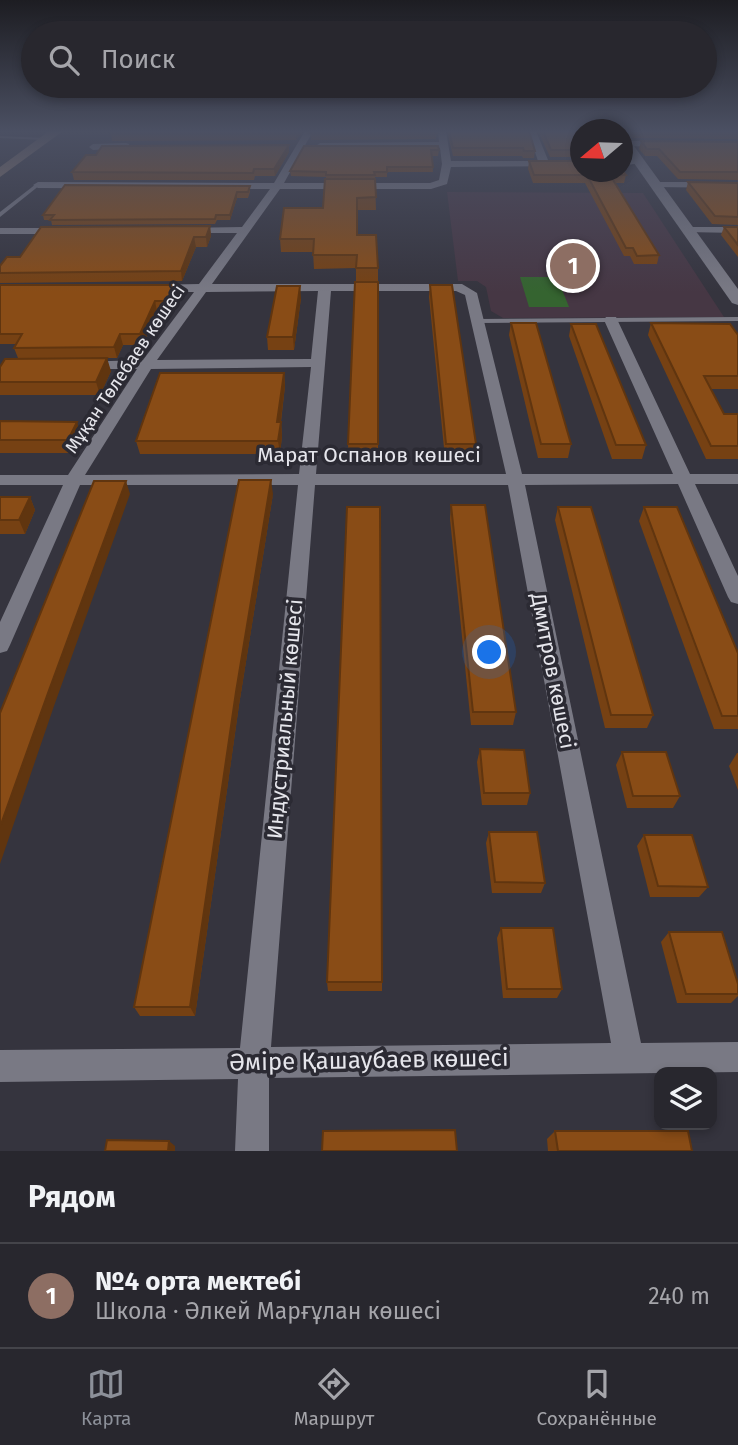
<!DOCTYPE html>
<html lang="ru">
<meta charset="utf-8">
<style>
:root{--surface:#28272e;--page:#302f36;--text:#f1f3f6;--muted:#a5a5aa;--line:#44444a;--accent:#8c9099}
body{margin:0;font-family:"Fira Sans",sans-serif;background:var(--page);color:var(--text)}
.controls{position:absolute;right:21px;bottom:21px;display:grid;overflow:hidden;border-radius:14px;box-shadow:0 4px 10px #0003}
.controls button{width:63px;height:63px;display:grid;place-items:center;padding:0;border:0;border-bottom:2px solid var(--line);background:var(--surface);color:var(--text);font:35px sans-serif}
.compass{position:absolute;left:570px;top:119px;width:63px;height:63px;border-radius:50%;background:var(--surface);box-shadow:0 4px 10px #0003;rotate:251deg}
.you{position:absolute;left:490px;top:653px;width:24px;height:24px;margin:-18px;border:5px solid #fff;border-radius:50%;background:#1a73e8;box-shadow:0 0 0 10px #1a73e833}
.badge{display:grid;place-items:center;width:46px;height:46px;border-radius:50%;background:var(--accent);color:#fff;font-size:23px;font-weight:700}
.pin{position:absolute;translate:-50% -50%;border:4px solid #fff;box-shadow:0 2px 7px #0006}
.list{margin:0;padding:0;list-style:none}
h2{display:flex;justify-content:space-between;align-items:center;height:91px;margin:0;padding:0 28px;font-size:30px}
h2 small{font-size:23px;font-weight:400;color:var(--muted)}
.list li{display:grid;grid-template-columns:46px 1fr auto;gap:21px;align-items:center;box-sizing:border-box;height:105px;padding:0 28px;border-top:2px solid var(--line)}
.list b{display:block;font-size:26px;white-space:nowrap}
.list p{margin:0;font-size:23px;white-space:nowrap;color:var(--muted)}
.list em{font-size:23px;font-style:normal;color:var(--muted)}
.icon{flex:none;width:38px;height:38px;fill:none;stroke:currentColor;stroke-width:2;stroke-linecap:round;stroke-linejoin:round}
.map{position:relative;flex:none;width:738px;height:1151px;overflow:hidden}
.search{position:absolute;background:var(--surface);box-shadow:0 4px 10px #0003;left:21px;right:21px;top:21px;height:77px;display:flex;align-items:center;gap:18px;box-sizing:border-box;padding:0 24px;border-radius:38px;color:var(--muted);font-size:26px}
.sheet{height:196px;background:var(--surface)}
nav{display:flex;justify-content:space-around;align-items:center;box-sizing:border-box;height:98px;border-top:2px solid var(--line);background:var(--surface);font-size:19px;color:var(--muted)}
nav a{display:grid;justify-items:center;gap:4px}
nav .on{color:var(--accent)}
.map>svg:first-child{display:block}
.education{fill:#463744}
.green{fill:#356430}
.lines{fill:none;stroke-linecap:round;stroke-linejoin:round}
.service{fill:#797984;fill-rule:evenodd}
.minor{fill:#797984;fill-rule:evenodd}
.tertiary{fill:#797984;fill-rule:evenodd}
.secondary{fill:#8a786e;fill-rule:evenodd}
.wall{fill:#764113}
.shaded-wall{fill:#60350f}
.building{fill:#894c16;stroke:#60350f;stroke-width:2}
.labels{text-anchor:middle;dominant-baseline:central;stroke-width:7;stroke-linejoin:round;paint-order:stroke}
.far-street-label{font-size:18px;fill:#e6e6ec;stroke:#2b2a33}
.street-label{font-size:21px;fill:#e6e6ec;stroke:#2b2a33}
.near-street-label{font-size:24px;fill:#e6e6ec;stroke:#2b2a33}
</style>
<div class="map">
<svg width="738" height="1151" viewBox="0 0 738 1151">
<rect width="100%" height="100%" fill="#35343e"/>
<polygon class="education" points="447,192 643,193 724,317 503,318 491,311 486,287 477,281 458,281"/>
<polygon class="green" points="520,277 557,277 569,307 529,307"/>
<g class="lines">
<g class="service">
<polygon points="0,136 46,138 48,139 46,140 0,138"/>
<polygon points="36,184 40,185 0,217 0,212"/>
<polygon points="738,317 738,321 479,323 476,321 479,319"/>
</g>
<g class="minor">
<path d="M305,131H313L284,183H430L439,180L442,164L440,148L320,149L316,146L320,143L439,142L438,131H446L451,161H538L528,131H536L548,160H580V166L451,167L447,184L431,189H280L212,284H462L477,293L522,474H673L604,320L606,317H616L690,474H738V484H695L738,576V604L731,602L728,597L678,484L525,485L641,1043L738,1042V1072L269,1078V1151H235L238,1079L0,1082V1050L240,1048L298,485H80L10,645L7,651L0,653V622L63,485H0V475H68L137,369H83L78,368V362L143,360L194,292H151L145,288L147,285L199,284L237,233H185L181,232V228L242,227L270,189L38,188L33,185L38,182L274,183ZM318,291L311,359L157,360L206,292ZM331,291H456L465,295L506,474H316ZM311,367L299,474L85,475L151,369ZM315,485H508L611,1043L271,1047Z"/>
<polygon points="628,141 667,141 671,144 667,147 625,146 624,144"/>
<polygon points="126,143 129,144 129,148 93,150 89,147 93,144"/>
<polygon points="622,160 640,159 645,162 622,166"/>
<polygon points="657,182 738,182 738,188 654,187 654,183"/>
<polygon points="689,227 738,227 738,233 685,232 685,228"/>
<polygon points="0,228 64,228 69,231 64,234 0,234"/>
</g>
<polygon class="tertiary" points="622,134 626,135 738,289 738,305 732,303 622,146"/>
<polygon class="secondary" points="49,131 63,131 0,177 0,167"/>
</g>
<g class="wall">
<polygon points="113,131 303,131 296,140 112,141 111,134"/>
<polygon points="447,131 529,131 535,151 534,158 523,158 522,156 453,156"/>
<polygon points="538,131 580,131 580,159 580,157 550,157"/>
<polygon points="622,131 738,131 738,139 632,138 627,132"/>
<polygon points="437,132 436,139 311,140 310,133"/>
<polygon points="622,141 628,149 626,156 622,156"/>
<polygon points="641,141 738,142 738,180 678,179 657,156 645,156 639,149"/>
<polygon points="289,145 289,152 275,176 255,176 254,180 74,180 72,172"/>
<polygon points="304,146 439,150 438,156 432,156 433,172 387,172 387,177 375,177 376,210 357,210 357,235 378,268 378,281 356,281 356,268 314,269 313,252 281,252 280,239 323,208 326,177 291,176 290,171"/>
<polygon points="529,161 626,175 624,183 615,183 659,255 657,264 634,264 630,256 624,256 585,183 533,183 528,169"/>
<polygon points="688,182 738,183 738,225 712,224 686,190"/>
<polygon points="250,186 250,192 248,198 237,198 230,220 217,220 215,224 52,225 51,220 44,220 43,215"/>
<polygon points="210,226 211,236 207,247 196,247 182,281 0,283 0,266"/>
<polygon points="724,227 738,227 738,257 721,235"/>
<polygon points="378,282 378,458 349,458 348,444"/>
<polygon points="0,285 177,295 171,311 157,311 143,345 123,345 117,358 18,358 14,348 16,344 0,344"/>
<polygon points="430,285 476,444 475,458 445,458 429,297"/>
<polygon points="301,298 294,350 268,350 267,337"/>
<polygon points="511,323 571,444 568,458 538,458 509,335"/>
<polygon points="651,323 738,335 738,389 711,389 724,414 738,414 738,459 706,459 648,335"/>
<polygon points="571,324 646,445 642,459 612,459 569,336"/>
<polygon points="0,367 111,371 100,395 0,395"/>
<polygon points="284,373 285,386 281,422 282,436 280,454 140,454 136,441"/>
<polygon points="0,421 81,435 73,453 0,453"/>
<polygon points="273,494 239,705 195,1016 140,1016 134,1007"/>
<polygon points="0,497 30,497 35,510 25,534 0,534"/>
<polygon points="451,505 516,712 513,725 471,725 450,519"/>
<polygon points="558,507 653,715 647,728 605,728 555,520"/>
<polygon points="644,507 738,653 738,729 714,729 639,521"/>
<polygon points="480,749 530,793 527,805 482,805 477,762"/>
<polygon points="622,752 680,796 673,808 627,808 616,765"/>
<polygon points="737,753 738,753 738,790 729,766"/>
<polygon points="489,832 545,883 541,893 492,893 486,843"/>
<polygon points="644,835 708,887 699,897 650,897 637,846"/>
<polygon points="501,928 562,989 557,998 503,998 497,938"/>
<polygon points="669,932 738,984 738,996 731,1003 677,1003 661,942"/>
<polygon points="327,982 382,982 382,991 328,991"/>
<polygon points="555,1131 692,1151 548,1151 547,1139"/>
</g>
<g class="shaded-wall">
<polygon points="297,131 303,131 296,140 296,133"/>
<polygon points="289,145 289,152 275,176 274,169"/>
<polygon points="237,192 237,198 230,220 230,215"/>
<polygon points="210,226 211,236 207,247 206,237"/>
<polygon points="194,237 196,247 182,281 181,271"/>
<polygon points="175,285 177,295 171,311 169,301"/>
<polygon points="300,286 301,298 294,350 293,337"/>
<polygon points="155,301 157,311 143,345 140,334"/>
<polygon points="120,334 123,345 117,358 114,347"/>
<polygon points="107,358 111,371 100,395 96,382"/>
<polygon points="284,373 285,386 279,436 277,422"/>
<polygon points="77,422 81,435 73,453 68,440"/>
<polygon points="281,422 282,436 280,454 278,441"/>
<polygon points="271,480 273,494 239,705 195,1016 190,1007 236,692"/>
<polygon points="126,481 130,494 54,706 0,864 0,827 48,693"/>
<polygon points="30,497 35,510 25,534 19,520"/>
<polygon points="169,1141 175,1146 175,1151 168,1151"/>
</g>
<g class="building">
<polygon points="113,131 297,131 296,133 111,134"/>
<polygon points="311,131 437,131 437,132 310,133"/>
<polygon points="449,131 529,131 535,151 524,151 523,148 453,148"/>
<polygon points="543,131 580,131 580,150 551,150"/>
<polygon points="646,131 738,131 738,132"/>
<polygon points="622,141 628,149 622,149"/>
<polygon points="641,141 738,142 738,172 680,172 659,149 647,149"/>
<polygon points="289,145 274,169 254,169 253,173 72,172 86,155 96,155 102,146"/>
<polygon points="304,146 438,146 439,150 431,150 433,167 387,167 387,172 374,172 375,175 326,175 326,172 290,171"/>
<polygon points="529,161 580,161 580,172 622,172 622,170 626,175 610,175 659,255 637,256 633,248 626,248 587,175 534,175"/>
<polygon points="325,179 375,179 376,197 357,198 357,235 376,235 378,268 356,268 357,255 313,255 314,239 280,239 284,208 323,208"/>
<polygon points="688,182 738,183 738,217 715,216"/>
<polygon points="65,185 250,186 248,192 237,192 230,215 216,215 215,219 50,220 54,215 43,215"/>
<polygon points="210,226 206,237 194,237 181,271 0,273 0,266 7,257 20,257 41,227"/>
<polygon points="724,227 738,227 738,245"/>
<polygon points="355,282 378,282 378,444 348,444"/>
<polygon points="0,285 175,285 169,301 155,301 140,334 120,334 114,347 14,348 22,334 0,334"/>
<polygon points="430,285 452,285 476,444 446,444"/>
<polygon points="277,286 300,286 293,337 267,337"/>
<polygon points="511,323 536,323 571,444 541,444"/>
<polygon points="651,323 730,324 738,335 738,376 704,376 724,414 738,414 738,446 711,446"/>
<polygon points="571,324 596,324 646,445 616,445"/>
<polygon points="107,358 96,382 0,382 0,367 5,359"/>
<polygon points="160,373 284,373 277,422 281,422 278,441 136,441"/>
<polygon points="0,421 77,422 68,440 0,440"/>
<polygon points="239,480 271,480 236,692 190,1007 134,1007"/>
<polygon points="94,481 126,481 48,693 0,827 0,713"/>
<polygon points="0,497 30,497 19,520 0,520"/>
<polygon points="451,505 485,505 516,712 473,712"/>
<polygon points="347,507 380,507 382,982 327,982"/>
<polygon points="558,507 591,507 653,715 611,715"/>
<polygon points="644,507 677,507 738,653 738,716 722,716"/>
<polygon points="480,749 524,750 530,793 484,793"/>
<polygon points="622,752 666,752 680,796 633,796"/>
<polygon points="489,832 537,832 545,883 495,882"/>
<polygon points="644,835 692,835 708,887 658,886"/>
<polygon points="501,928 553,928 562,989 507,989"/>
<polygon points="669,932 722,932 738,984 738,994 686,994"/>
<polygon points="455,1130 457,1151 322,1151 323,1131"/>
<polygon points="555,1131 688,1131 692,1151 558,1151"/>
<polygon points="107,1140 169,1141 168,1151 105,1151"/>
</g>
<linearGradient id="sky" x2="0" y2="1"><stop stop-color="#1d1d22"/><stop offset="0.45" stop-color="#4b5063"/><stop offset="1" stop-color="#4b5063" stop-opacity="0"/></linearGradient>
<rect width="738" height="292" fill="url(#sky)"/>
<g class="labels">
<g class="far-street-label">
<text transform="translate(125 369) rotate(-56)">Мұқан Төлебаев көшесі</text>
</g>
<g class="street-label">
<text x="369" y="455">Марат Оспанов көшесі</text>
<text transform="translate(553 671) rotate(79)">Дмитров көшесі</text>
<text transform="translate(285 719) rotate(-85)">Индустриальный көшесі</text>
</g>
<g class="near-street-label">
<text transform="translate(369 1060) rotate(-1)">Әміре Қашаубаев көшесі</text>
</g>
</g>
</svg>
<div class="controls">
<button><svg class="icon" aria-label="layers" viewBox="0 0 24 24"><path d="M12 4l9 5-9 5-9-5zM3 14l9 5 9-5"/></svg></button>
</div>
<svg class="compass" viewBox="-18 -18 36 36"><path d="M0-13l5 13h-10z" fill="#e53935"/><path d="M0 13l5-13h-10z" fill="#a5a5aa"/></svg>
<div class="you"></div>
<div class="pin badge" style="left:573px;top:266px;background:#8d6e63">1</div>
<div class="search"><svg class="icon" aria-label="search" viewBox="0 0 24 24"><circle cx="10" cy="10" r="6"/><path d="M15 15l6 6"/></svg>Поиск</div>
</div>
<section class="sheet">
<h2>Рядом<small></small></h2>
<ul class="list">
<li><span class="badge" style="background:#8d6e63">1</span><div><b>№4 орта мектебі</b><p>Школа · Әлкей Марғұлан көшесі</p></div><em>240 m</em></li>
</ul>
</section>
<nav>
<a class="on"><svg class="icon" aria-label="map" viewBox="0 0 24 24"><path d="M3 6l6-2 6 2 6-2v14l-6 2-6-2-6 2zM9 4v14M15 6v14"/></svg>Карта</a>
<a><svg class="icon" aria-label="directions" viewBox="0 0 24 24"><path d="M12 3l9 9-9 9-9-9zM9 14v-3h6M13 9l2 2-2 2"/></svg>Маршрут</a>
<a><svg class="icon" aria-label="saved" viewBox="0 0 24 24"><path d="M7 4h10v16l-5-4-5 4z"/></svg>Сохранённые</a>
</nav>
